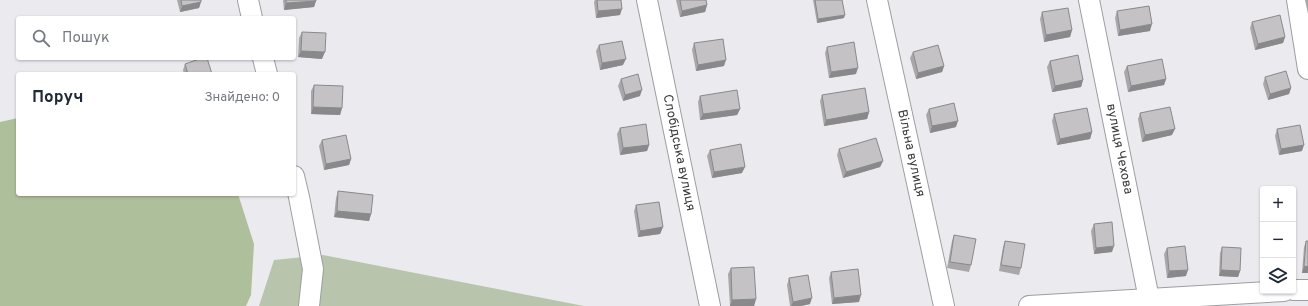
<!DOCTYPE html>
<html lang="uk">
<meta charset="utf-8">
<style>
:root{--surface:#fff;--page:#f6f6f7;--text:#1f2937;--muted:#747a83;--line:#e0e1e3}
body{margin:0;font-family:Overpass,sans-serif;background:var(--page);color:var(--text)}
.controls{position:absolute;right:12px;bottom:12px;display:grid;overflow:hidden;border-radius:4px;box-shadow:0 1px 3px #0004}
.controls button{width:36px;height:36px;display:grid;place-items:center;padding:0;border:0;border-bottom:1px solid var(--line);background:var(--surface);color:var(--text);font:20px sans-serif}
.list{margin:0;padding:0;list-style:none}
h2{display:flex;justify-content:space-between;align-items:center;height:52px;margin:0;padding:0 16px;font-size:17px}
h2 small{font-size:13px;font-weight:400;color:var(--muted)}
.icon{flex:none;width:22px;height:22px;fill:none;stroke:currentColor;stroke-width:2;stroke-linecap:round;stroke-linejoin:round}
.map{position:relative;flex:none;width:1308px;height:306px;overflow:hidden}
.search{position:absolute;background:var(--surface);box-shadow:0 1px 3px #0004;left:16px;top:16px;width:280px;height:44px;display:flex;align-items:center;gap:10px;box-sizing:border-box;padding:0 14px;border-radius:4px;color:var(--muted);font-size:15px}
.panel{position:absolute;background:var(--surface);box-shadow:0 1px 3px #0004;left:16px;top:72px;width:280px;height:124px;border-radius:4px}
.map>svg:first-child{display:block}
.green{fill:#b8c4ac}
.forest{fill:#aebf9c}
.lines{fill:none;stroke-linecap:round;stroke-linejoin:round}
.minor-casing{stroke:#9d9ea1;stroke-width:22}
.minor{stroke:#fff;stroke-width:20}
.wall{fill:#a9a7a9}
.shaded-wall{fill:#89888a}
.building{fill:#c4c2c5;stroke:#89888a}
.labels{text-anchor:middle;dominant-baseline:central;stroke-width:3;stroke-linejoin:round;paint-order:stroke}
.street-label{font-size:13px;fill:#3b3b3d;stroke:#ebebef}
</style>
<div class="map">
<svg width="1308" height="306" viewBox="0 0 1308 306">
<rect width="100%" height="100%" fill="#ebebef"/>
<polygon class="green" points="323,255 584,306 259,306 274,260"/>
<polygon class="forest" points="18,118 18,194 238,194 254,244 251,295 246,306 0,306 0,122"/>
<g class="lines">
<defs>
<g id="minor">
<polyline points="248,0 252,18"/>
<path id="s1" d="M647,0L710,306"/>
<path id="s2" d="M877,0L944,306"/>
<path id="s3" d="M1089,0L1149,299"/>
<polyline points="1297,0 1308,69"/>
<polyline points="263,58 267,74"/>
<polyline points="294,176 299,197 313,269 309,306"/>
<polyline points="1293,290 1308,290"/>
<polyline points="1029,306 1284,291"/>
</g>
</defs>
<use href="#minor" class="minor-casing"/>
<use href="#minor" class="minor"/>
</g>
<g class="wall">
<polygon points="177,0 201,0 199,8 180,12"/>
<polygon points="283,0 316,0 314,7 284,10"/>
<polygon points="595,0 621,0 620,15 596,18 594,2"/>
<polygon points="676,0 706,0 707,5 705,12 680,17"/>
<polygon points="813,0 842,0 844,18 817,23"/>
<polygon points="1305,0 1308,0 1308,14"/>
<polygon points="1117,11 1150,31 1118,36 1115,18"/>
<polygon points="1042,12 1072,30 1070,37 1044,42 1040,19"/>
<polygon points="1252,22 1285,37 1283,43 1255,50 1250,28"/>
<polygon points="302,32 322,59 298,57 299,38"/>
<polygon points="694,43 724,66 696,71 692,50"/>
<polygon points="599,45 623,65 600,70 596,51"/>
<polygon points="827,47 856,74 829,78 825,53"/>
<polygon points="913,52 944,66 942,72 916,79 910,58"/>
<polygon points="1050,61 1083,80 1081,87 1052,92 1047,67"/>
<polygon points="185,64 212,74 184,74 183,70"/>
<polygon points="1127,66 1166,79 1164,85 1128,92 1124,72"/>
<polygon points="1265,77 1291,88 1289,94 1268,100 1263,84"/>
<polygon points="621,79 640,96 623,101 618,86"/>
<polygon points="314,85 342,108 340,115 311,114 311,91"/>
<polygon points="822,95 869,112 867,119 824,126 820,101"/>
<polygon points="700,96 740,109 737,115 700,120 698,102"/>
<polygon points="929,109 956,127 930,133 926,115"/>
<polygon points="1140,113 1172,135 1142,142 1138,119"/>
<polygon points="1054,114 1092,132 1090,139 1057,145 1052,121"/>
<polygon points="620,128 649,145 647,151 620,155 617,134"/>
<polygon points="1277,129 1302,151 1279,155 1275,136"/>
<polygon points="322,140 351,159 349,165 324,170 319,146"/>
<polygon points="839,149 883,161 880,167 843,178 837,155"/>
<polygon points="710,150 742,173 712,178 707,156"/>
<polygon points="338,191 371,214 369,221 334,217 336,198"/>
<polygon points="636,205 663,227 660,234 638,237 634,211"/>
<polygon points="1094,224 1112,252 1094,254 1091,231"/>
<polygon points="954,235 971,265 969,272 947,268 952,241"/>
<polygon points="1005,241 1021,268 1019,275 999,271 1003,247"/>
<polygon points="1306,241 1308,273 1302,273 1304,247"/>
<polygon points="1222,247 1240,271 1238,277 1219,276 1220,253"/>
<polygon points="1167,248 1186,276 1167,278 1164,254"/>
<polygon points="731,268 756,299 754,306 730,306 728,274"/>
<polygon points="831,272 859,302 832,304 829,278"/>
<polygon points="789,278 810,304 801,306 790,306 787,285"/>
</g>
<g class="shaded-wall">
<polygon points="316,1 314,7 284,10 286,3"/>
<polygon points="201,2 199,8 180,12 182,6"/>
<polygon points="707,5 705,12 680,17 682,11"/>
<polygon points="622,9 620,15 596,18 598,11"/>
<polygon points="845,15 844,18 817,23 818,19"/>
<polygon points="1152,24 1150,31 1118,36 1120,30"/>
<polygon points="1072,30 1070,37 1044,42 1046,35"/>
<polygon points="1285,37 1283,43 1255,50 1258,44"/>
<polygon points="301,51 325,52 322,59 298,57"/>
<polygon points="626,59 623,65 600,70 602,63"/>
<polygon points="726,60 724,66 696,71 698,65"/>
<polygon points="944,66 942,72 916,79 918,73"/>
<polygon points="858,68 856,74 829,78 831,72"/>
<polygon points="1166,79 1164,85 1128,92 1131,86"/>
<polygon points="1083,80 1081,87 1052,92 1055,86"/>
<polygon points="1291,88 1289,94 1268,100 1270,94"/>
<polygon points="642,90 640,96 623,101 625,95"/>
<polygon points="313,107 342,108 340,115 311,114"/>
<polygon points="740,109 737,115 700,120 703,114"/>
<polygon points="869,112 867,119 824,126 826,120"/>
<polygon points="958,121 956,127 930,133 932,126"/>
<polygon points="1175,129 1172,135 1142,142 1145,135"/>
<polygon points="1092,132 1090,139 1057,145 1060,139"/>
<polygon points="649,145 647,151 620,155 623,148"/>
<polygon points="1304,145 1302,151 1279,155 1281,149"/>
<polygon points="351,159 349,165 324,170 326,164"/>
<polygon points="883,161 880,167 843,178 846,172"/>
<polygon points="745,167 742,173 712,178 714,172"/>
<polygon points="337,211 371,214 369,221 334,217"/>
<polygon points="663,227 660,234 638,237 640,231"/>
<polygon points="1114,246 1112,252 1094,254 1096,248"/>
<polygon points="1304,266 1308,267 1308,273 1302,273"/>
<polygon points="1188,270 1186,276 1167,278 1169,271"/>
<polygon points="1221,270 1240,271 1238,277 1219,276"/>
<polygon points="861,295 859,302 832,304 834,298"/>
<polygon points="812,298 810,304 801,306 791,306 793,302"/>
<polygon points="756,299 754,306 730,306 732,300"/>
</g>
<g class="building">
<polygon points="181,0 201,0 201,2 182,6"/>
<polygon points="286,0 316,0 316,1 286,3"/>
<polygon points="597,0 621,0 622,9 598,11"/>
<polygon points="680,0 706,0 707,5 682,11"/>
<polygon points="815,0 842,0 845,15 818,19"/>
<polygon points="1149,6 1152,24 1120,30 1117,11"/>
<polygon points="1068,8 1072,30 1046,35 1042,12"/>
<polygon points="1280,15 1285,37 1258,44 1252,22"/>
<polygon points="302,32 326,33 325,52 301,51"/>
<polygon points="723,39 726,60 698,65 694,43"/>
<polygon points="622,41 626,59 602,63 599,45"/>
<polygon points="854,42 858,68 831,72 827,47"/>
<polygon points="938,45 944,66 918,73 913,52"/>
<polygon points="1078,55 1083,80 1055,86 1050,61"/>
<polygon points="202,58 207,58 212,74 188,74 185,64"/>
<polygon points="1162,59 1166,79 1131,86 1127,66"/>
<polygon points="1286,71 1291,88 1270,94 1265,77"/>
<polygon points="638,74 642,90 625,95 621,79"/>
<polygon points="314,85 343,86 342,108 313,107"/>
<polygon points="865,88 869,112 826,120 822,95"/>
<polygon points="737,90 740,109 703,114 700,96"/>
<polygon points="954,103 958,121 932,126 929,109"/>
<polygon points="1170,107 1175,129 1145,135 1140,113"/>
<polygon points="1087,108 1092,132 1060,139 1054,114"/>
<polygon points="646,124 649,145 623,148 620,128"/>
<polygon points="1300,125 1304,145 1281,149 1277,129"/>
<polygon points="346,135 351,159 326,164 322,140"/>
<polygon points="876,138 883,161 846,172 839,149"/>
<polygon points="741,144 745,167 714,172 710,150"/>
<polygon points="338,191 373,195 371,214 337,211"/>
<polygon points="659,202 663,227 640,231 636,205"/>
<polygon points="1112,222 1114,246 1096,248 1094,224"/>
<polygon points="954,235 976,239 971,265 950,262"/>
<polygon points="1005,241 1025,244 1021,268 1001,265"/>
<polygon points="1306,241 1308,241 1308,267 1304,266"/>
<polygon points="1185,246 1188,270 1169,271 1167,248"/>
<polygon points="1222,247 1241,248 1240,271 1221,270"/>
<polygon points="754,267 756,299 732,300 731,268"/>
<polygon points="858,269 861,295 834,298 831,272"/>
<polygon points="808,275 812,298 793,302 789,278"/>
</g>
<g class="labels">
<g class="street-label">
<text stroke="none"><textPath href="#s3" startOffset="152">вулиця Чехова</textPath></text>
<text stroke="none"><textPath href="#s1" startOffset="156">Слобідська вулиця</textPath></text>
<text stroke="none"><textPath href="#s2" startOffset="157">Вільна вулиця</textPath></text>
</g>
</g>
</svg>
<div class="controls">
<button>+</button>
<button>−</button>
<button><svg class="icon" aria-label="layers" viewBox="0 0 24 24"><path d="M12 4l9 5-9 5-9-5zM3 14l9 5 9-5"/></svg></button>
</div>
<div class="search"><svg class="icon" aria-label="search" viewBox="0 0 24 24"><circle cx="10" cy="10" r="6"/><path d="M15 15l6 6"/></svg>Пошук</div>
<section class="panel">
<h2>Поруч<small>Знайдено: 0</small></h2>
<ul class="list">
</ul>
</section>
</div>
